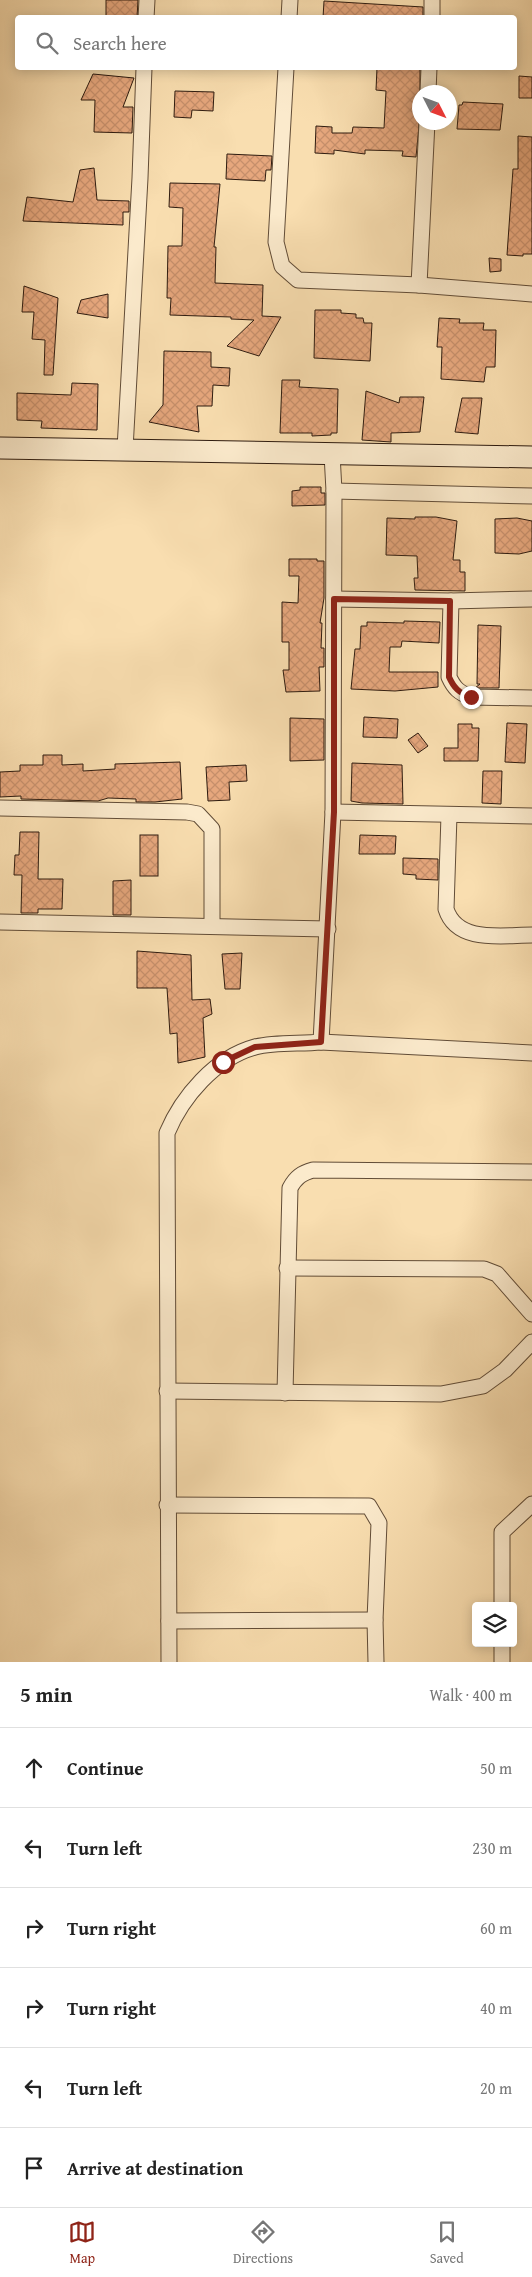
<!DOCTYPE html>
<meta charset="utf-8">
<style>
:root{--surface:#fff;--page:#f2f2f2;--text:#222;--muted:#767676;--line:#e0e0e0;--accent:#8f2418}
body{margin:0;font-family:"Gentium Book Plus",serif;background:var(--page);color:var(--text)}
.controls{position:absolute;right:15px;bottom:15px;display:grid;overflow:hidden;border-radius:5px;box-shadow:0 2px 12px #0003}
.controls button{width:45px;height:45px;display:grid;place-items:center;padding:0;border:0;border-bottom:1px solid var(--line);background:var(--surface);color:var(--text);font:25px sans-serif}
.compass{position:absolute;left:412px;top:85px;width:45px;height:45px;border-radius:50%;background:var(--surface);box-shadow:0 2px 12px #0003;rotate:132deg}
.stop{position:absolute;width:15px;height:15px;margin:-11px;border:4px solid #8f2418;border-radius:50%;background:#fff}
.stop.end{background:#8f2418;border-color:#fff;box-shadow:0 1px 5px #0008}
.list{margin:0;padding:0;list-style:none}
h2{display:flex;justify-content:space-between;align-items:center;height:65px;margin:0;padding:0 20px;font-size:21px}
h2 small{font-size:16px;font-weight:400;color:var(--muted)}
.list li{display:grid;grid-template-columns:32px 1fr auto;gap:15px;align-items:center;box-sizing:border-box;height:80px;padding:0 20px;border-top:1px solid var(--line)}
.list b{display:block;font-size:19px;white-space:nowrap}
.list em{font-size:16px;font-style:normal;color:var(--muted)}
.icon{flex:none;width:28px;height:28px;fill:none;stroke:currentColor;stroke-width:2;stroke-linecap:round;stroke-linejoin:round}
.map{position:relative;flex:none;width:532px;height:1662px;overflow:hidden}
.search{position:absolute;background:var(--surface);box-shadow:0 2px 12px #0003;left:15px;right:15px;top:15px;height:55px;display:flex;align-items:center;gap:12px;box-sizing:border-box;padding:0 18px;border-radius:5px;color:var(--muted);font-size:19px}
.sheet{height:545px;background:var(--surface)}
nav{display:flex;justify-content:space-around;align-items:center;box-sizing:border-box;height:70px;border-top:1px solid var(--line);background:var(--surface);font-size:14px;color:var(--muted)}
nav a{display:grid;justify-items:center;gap:2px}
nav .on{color:var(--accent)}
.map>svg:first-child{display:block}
.building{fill:url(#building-cross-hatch);stroke:#2e1b0f}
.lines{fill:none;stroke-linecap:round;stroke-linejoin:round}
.street-casing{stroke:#614c37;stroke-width:17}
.secondary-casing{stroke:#2e1b0f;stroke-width:23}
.street{stroke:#fbeacc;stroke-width:15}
.secondary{stroke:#fbeacc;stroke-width:21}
.route{stroke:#8f2418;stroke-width:6}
</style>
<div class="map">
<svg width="532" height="1662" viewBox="0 0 532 1662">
<defs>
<pattern id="building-cross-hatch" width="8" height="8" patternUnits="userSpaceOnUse" patternTransform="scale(1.25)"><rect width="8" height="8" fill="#e6a77d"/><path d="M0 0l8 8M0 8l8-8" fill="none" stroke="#c68f6b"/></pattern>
</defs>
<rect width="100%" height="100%" fill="#f9deb0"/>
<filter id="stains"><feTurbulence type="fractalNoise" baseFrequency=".004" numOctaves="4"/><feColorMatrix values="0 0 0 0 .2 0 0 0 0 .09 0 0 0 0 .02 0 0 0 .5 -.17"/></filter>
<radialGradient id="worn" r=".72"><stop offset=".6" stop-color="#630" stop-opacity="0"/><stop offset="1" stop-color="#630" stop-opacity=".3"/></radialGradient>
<g class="building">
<polygon points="106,0 138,0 137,18 106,18"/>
<polygon points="324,1 423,7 423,18 323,18"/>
<polygon points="377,68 420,68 420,116 416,157 402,156 403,151 365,150 365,154 334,150 334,154 315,153 316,126 332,127 332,133 352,133 353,127 384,128 386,91 376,90"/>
<polygon points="93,74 134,78 123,107 133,107 132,133 94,132 95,100 81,100"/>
<polygon points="519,76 532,77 532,98 519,98"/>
<polygon points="175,91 214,92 213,111 192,110 191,118 174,117"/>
<polygon points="463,102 503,104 500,130 457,129 459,105 462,105"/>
<polygon points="518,136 532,137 532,254 523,254 523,256 507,255 513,169 518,169"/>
<polygon points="227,154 272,156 271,170 266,170 265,181 226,179"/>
<polygon points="94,168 97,200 129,201 129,212 123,212 123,225 23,221 27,197 73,202 80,170"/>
<polygon points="170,183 220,184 214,247 216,247 215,283 263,285 262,316 281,317 259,356 227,346 254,320 231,319 231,317 170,315 171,298 167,298 168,246 182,246 183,208 169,207"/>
<polygon points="489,258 501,259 501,271 490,272"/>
<polygon points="24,286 58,298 53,375 44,375 45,340 32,339 34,312 22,312"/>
<polygon points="108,294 108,318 77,313 81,300"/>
<polygon points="315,310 341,310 341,313 356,314 356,318 363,318 364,323 372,323 370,361 314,358"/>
<polygon points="439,318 460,319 459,323 484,323 483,330 496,330 495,367 486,367 484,382 441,379 442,347 437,347"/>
<polygon points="164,351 211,352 211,367 230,368 229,386 213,385 212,406 197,406 199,432 149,422 163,405"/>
<polygon points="282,380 300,380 299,387 338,389 337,433 331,433 331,435 312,436 312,433 280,433"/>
<polygon points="72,383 98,384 97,430 41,428 42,421 17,420 17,393 71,395"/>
<polygon points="366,391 399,403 400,397 424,397 420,432 391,433 391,442 362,440"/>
<polygon points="462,398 482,398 478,434 455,432"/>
<polygon points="300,487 321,487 321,493 325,493 325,505 292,506 292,491 300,490"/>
<polygon points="415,517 436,517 457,521 453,560 460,560 460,572 465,572 465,591 415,590 414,578 418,578 417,556 386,555 387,518 415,519"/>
<polygon points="517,518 532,521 532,551 519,554 495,553 495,519"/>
<polygon points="289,559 317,559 317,561 324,561 324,598 320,623 322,623 321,648 324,648 324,667 319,667 320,691 286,692 283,670 289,670 289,642 282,642 282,602 298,603 299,576 289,576"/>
<polygon points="404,621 440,622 439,643 402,641 401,647 390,647 389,672 438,672 438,687 395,691 351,689 355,649 360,649 361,626 367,626 367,622 404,623"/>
<polygon points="478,625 501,626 499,688 475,688 480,684 477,684"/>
<polygon points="364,717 398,719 397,738 363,737"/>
<polygon points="290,718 324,719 324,760 290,761"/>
<polygon points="507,723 527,724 525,763 505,762"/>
<polygon points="458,724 472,724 472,728 479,728 478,761 444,761 444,748 458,748"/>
<polygon points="418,733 428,746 418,753 408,740"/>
<polygon points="43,755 62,755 62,765 83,764 83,771 115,769 115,764 180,762 182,799 155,802 136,802 136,799 108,798 98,801 21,799 21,796 0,797 0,772 20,771 20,765 43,765"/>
<polygon points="352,763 402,765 403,804 362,803 351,801"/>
<polygon points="246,765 247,781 229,782 230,800 208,801 206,767"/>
<polygon points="483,771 502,771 501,804 482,803"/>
<polygon points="20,832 39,832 38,879 63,879 62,909 38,909 38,913 21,913 22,875 14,875 15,855 19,855"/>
<rect x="140" y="835" width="18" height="41"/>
<polygon points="360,835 396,836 395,854 359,854"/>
<polygon points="403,858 438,859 438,880 416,879 416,875 403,874"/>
<polygon points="131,880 131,915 113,915 113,881"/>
<polygon points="137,951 191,955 192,1000 210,999 212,1014 203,1018 205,1057 178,1063 177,1033 170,1034 167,988 137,988"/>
<polygon points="242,953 240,989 225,989 222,954"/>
</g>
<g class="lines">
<defs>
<g id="street">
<polyline points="146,18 147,0"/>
<polyline points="289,18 290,0"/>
<polyline points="432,18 432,0"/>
<polyline points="286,68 276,242 282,266 298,280 419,285 532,294"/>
<polyline points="428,92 429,68"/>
<polyline points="419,285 427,122"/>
<polyline points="125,449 140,178 144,68"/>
<polyline points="334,491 532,496"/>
<polyline points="334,599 451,601 532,599"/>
<path d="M451,601L449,677C454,688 459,693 471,697L532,698"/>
<polyline points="0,808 187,812 198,814 212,829 212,925"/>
<polyline points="333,812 532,816"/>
<path d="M449,815L446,909C457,944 503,935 532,935"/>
<polyline points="0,922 328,929"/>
<polyline points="321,1042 532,1053"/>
<polyline points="287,1268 484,1269 497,1274 532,1314"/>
<polyline points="167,1391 441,1394 483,1386 505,1370 532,1342"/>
<path d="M285,1393L290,1188C296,1177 302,1173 313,1170L532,1172"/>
<polyline points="167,1505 369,1506 379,1523 375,1620 376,1662"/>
<polyline points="502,1606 502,1532 532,1504"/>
<polyline points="169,1621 375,1620"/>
<polyline points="502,1643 502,1662"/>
<path d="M169,1662L167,1133C182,1097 215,1058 255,1047C275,1042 300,1044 321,1042L333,812L334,491L332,454"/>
</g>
<polyline id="secondary" points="0,448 532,457"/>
</defs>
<use href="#street" class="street-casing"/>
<use href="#secondary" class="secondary-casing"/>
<use href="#street" class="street"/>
<use href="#secondary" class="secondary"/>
</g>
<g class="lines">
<path class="route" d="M223,1062L255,1047L321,1042L334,812V599L450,601L449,677C454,688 459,693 471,697"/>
</g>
<rect width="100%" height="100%" filter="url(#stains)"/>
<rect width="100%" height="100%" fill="url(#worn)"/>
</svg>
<div class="controls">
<button><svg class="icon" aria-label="layers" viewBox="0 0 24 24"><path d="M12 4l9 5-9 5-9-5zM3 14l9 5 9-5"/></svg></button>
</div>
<svg class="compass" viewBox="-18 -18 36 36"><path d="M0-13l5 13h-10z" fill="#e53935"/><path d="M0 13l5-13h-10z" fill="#767676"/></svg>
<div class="stop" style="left:223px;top:1062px"></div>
<div class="stop end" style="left:471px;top:697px"></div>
<div class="search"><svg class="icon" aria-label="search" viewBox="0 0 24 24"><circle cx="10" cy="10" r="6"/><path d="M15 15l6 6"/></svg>Search here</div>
</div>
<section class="sheet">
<h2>5 min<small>Walk · 400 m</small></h2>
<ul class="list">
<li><svg class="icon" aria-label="ahead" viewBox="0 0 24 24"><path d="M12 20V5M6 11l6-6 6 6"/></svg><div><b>Continue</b></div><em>50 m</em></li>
<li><svg class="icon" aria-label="left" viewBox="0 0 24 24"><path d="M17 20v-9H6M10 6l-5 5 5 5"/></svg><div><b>Turn left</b></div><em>230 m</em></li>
<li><svg class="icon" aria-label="right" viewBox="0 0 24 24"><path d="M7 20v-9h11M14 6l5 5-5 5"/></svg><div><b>Turn right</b></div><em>60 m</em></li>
<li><svg class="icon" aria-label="right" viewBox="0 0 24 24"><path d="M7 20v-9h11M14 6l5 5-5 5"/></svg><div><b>Turn right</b></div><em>40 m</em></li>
<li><svg class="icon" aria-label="left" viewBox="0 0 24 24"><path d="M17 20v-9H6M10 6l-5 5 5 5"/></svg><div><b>Turn left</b></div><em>20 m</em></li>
<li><svg class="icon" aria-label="arrive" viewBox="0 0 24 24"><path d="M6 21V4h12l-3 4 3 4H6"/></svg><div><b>Arrive at destination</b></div></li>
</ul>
</section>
<nav>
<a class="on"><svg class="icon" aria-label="map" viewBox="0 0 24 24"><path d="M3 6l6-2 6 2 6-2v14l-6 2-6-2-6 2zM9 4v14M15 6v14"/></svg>Map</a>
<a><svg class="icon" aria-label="directions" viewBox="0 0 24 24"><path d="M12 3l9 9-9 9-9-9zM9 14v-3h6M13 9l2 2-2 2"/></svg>Directions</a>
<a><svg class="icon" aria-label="saved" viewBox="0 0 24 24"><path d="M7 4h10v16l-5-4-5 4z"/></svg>Saved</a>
</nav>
